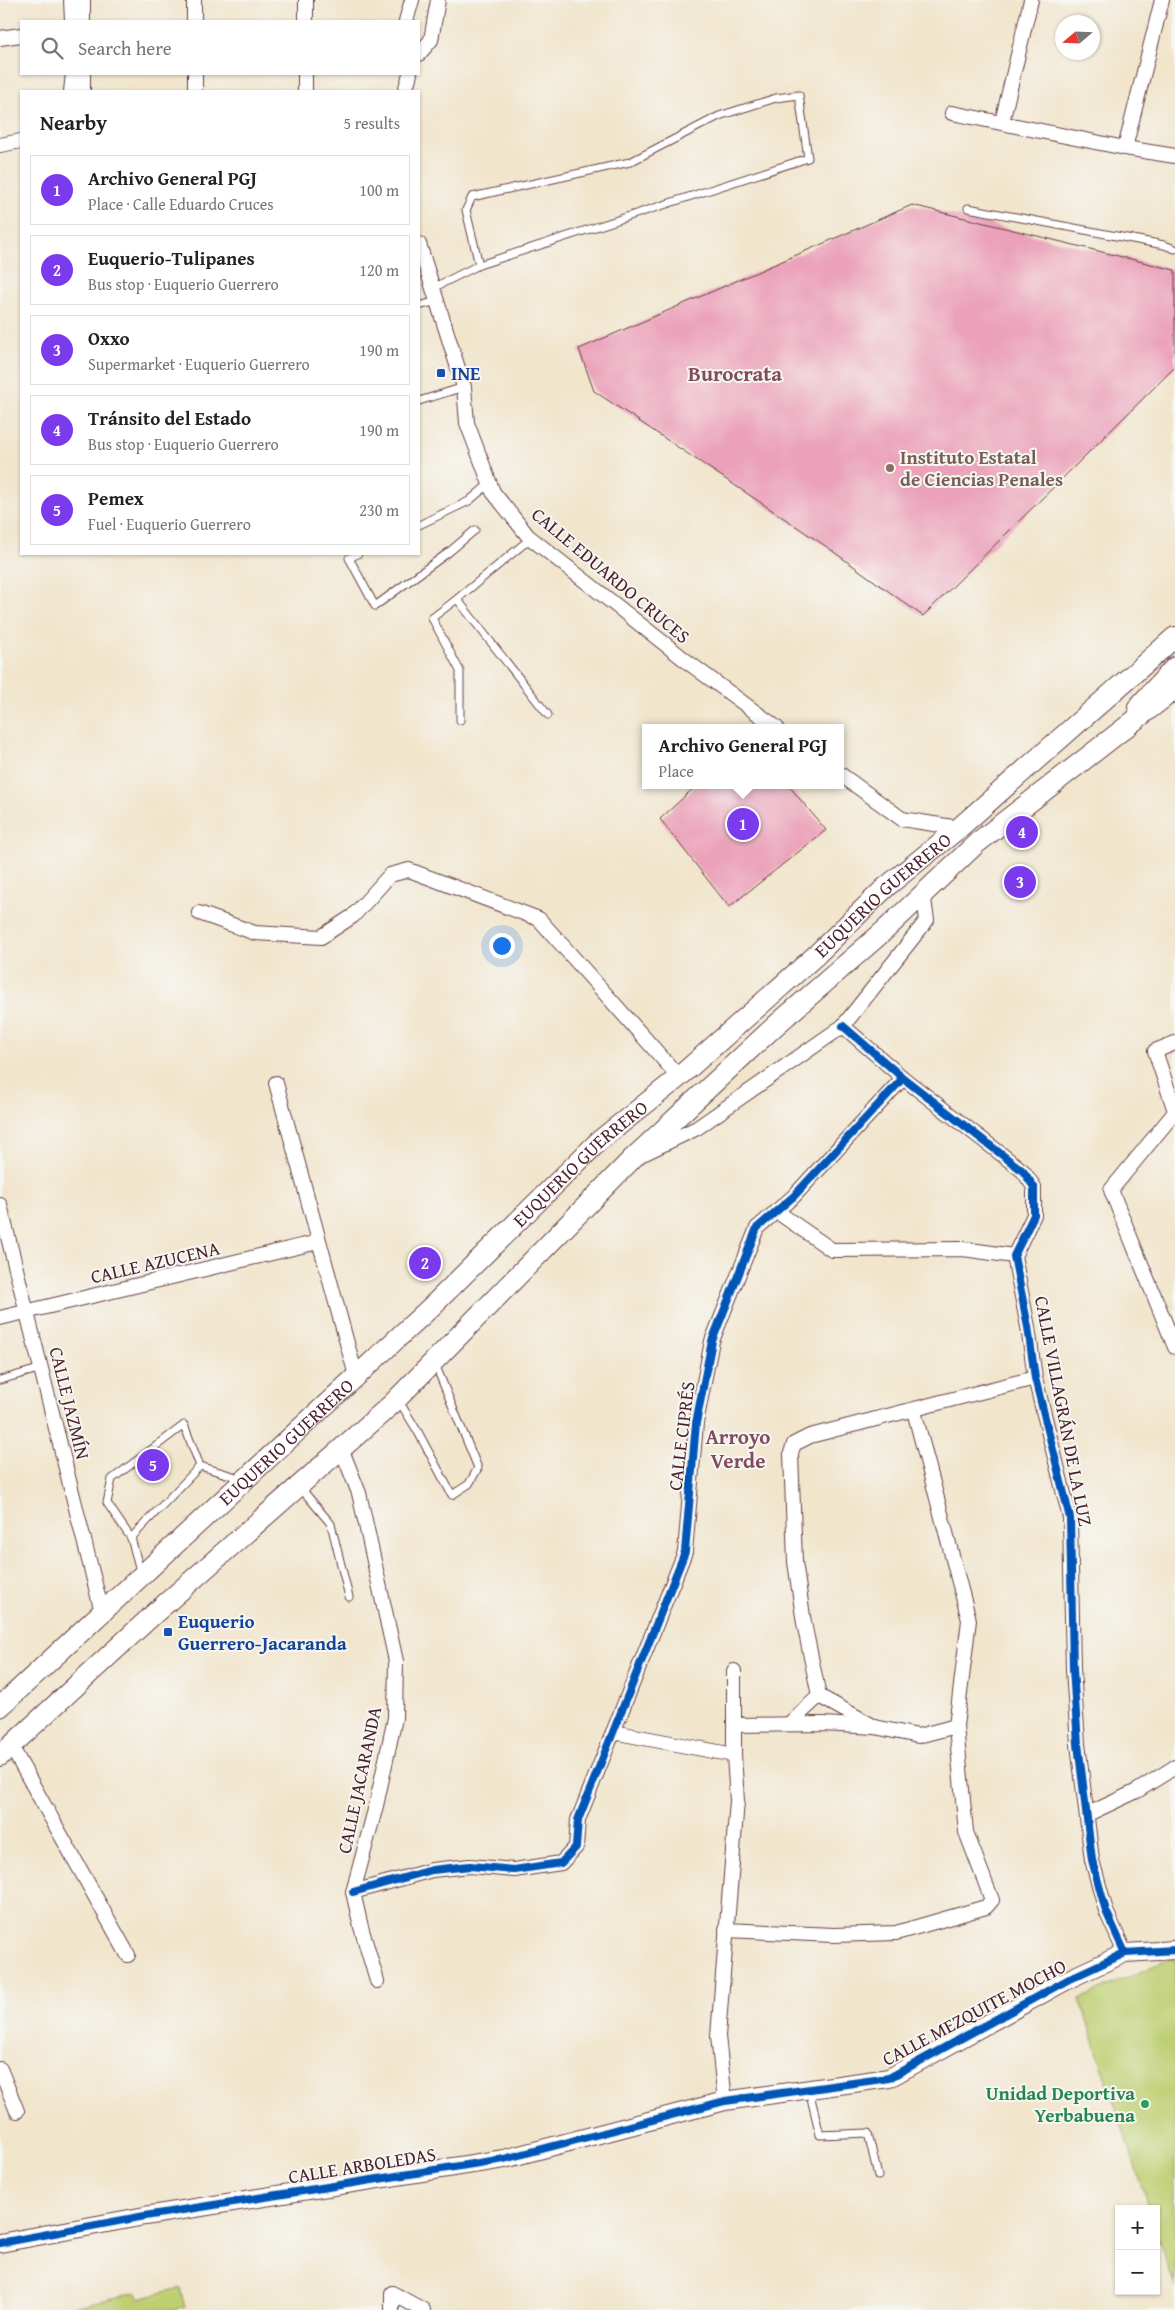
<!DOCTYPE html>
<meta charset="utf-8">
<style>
:root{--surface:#fff;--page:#f2f2f2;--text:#222;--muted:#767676;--line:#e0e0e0;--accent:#7c3aed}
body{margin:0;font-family:"Gentium Book Plus",serif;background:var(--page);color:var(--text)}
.controls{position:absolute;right:15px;bottom:15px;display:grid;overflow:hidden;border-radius:0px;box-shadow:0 1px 4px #0004}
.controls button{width:45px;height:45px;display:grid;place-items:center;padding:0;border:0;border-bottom:1px solid var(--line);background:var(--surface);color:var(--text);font:25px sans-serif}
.compass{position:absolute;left:1055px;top:15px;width:45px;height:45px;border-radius:50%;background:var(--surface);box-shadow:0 1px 4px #0004;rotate:251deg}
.you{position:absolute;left:501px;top:945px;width:18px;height:18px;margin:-12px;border:4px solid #fff;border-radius:50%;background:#1a73e8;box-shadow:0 0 0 8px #1a73e833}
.badge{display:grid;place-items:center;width:32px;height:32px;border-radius:50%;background:var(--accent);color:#fff;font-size:16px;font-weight:700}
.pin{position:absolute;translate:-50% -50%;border:2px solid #fff;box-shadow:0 1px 5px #0006}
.popup{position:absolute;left:642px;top:724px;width:202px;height:65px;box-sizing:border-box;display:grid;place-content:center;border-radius:0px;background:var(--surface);filter:drop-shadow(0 1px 4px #0005);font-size:16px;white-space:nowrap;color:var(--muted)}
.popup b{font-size:19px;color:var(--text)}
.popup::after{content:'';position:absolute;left:50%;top:100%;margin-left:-10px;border:10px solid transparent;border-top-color:var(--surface)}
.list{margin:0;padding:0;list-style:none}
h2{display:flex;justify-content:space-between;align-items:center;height:65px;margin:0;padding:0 20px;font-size:21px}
h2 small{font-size:16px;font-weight:400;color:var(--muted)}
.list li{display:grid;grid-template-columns:32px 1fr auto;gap:15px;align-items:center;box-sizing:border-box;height:70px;margin:0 10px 10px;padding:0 10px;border:1px solid var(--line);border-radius:0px}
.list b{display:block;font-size:19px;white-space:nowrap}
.list p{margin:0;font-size:16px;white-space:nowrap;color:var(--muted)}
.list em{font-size:16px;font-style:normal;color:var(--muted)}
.icon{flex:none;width:28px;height:28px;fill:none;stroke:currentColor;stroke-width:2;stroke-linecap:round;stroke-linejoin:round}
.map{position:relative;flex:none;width:1175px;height:2310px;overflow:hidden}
.search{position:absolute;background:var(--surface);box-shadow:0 1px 4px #0004;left:20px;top:20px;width:400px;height:55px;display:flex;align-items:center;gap:12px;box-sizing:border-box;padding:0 18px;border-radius:0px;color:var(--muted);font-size:19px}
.panel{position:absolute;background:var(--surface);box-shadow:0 1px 4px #0004;left:20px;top:90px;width:400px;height:465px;border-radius:0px}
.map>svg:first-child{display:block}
.green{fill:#becf72;stroke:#84774e}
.building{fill:#eba1b9}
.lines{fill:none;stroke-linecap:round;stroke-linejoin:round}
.service-casing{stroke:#633d43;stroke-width:9}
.minor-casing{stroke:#633d43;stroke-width:16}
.tertiary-casing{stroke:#633d43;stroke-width:20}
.secondary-casing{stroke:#633d43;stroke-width:22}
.service{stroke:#fff;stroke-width:7}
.minor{stroke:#fff;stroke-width:14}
.tertiary{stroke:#fff;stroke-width:18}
.secondary{stroke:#fff;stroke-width:20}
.cycleway-casing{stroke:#f6f6f2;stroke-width:11}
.cycleway{stroke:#0057b8;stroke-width:8}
.transit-dot{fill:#1a4fb4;stroke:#f6f6f2;stroke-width:2}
.education-dot{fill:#8d6e63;stroke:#f6f6f2;stroke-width:2}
.leisure-dot{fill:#2e9e5b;stroke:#f6f6f2;stroke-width:2}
.labels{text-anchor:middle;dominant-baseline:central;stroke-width:4;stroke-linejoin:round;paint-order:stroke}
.transit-label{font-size:19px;font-weight:bold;fill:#164399;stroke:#f6f6f2;text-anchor:start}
.education-label{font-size:19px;font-weight:bold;fill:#785e54;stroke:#f6f6f2;text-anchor:start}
.street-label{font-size:19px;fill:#4a1f2b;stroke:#f6f6f2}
.leisure-label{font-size:19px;font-weight:bold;fill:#27864d;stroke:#f6f6f2;text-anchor:end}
.quarter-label{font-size:21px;font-weight:bold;fill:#824c5d;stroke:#f6f6f2}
</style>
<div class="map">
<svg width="1175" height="2310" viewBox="0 0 1175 2310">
<rect width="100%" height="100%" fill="#f6f6f2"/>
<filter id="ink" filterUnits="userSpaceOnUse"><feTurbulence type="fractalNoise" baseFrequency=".02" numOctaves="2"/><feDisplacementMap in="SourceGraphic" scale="10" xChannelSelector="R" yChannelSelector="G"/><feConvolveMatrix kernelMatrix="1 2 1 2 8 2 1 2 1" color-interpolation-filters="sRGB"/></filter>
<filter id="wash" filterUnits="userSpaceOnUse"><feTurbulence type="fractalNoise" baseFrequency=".0096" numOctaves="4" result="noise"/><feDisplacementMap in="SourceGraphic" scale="20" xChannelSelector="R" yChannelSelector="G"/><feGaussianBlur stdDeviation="1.12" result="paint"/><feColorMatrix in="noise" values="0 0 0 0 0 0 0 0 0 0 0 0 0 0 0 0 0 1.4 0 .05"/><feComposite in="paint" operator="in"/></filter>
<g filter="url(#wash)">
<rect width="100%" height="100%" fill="#f1e5cc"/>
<g class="green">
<polygon points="1175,1956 1175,2288 1156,2231 1156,2209 1149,2209 1080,1999"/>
<polygon points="180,2288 185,2308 173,2310 59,2310 136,2293 138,2298"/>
</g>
<g id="blocks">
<g class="building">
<polygon points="912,205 1175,270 1175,367 923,616 824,545 594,391 579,349"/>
<polygon points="697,785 788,785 826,830 729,907 660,819"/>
</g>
</g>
</g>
<g filter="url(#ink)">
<use href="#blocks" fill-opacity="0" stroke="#633d43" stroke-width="1"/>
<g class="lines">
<defs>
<g id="service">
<polyline points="968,208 1164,245 1175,249"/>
<polyline points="433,288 479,265 808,158 799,95 776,98 719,116 630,162 472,197 466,210 479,265"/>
<polyline points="419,306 437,301"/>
<polyline points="419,401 464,387"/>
<polyline points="419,525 469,501 489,484"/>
<polyline points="531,538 457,599 548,715"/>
<polyline points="358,554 349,558 375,606 449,552 475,530"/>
<polyline points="457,599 432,618 460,671 460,720"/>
<polyline points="0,1380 42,1368"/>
<polyline points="399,1401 418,1432 452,1495 469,1484 478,1468 435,1364"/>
<polyline points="299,1486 331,1524 349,1597"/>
<polyline points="131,1538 107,1503 112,1479 184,1425 200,1466"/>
<polyline points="141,1574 131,1538 200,1466 243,1479"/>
<polyline points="809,2090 820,2135 868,2133 878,2176"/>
</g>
<g id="minor">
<polyline points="71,0 72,21"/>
<polyline points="83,0 83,21"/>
<polyline points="194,0 194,21"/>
<polyline points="306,21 306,0"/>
<polyline points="406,21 412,0"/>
<polyline points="0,38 21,35"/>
<polyline points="419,54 431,40 438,0"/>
<polyline points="83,74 83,91"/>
<polyline points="195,74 195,91"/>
<polyline points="71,91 73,74"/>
<polyline points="305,91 305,74"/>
<polyline points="405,91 410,74"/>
<polyline points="952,113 1125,148 1175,156"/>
<polyline points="1002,122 1031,0"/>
<polyline points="0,145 21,141"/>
<polyline points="1125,148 1162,0"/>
<polyline points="419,244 464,387 467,423 493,492 528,536 689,663 777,728"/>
<polyline points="840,774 902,819 959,828"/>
<polyline points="199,913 255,933 321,937 353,916 390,875 409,870 539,919 679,1077"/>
<polyline points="843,1026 903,1078 1023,1171 1034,1187 1034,1215 1014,1256 1028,1327 1035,1378 1070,1518 1073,1669 1078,1744 1092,1860 1106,1911 1125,1953"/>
<polyline points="1175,1043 1155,1051 1175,1111"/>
<polyline points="276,1083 356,1376"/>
<polyline points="1175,1112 1111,1190 1175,1347"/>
<polyline points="645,1153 697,1128 843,1026 927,920 923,893"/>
<polyline points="0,1205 102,1612"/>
<polyline points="776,1211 832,1250 963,1249 1014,1256"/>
<polyline points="0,1318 318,1242"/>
<polyline points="341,1448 359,1493 396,1661 395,1718 376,1806 353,1892 361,1927 377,1981"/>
<polyline points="789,1724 819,1696"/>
<polyline points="734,1725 823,1724 875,1727 918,1736 956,1726"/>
<polyline points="875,1727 819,1696 804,1623 795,1562 791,1453 794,1444 810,1436 1035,1378"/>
<polyline points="613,1732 734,1755"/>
<polyline points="11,1746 128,1955"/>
<polyline points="1088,1814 1137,1791 1175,1767"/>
<polyline points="353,1892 432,1870 470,1866 514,1870 561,1863 576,1847 578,1820 685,1552 696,1423 712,1341 757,1228 794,1196 903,1078"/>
<polyline points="726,1930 834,1935 896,1933 986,1907 992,1900 966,1832 956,1726 969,1620 914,1411"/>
<polyline points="0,2069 17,2111"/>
<polyline points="725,2101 718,2036 737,1801 734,1755 734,1671"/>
<polyline points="392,2310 392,2293 423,2310"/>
</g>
<polyline id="tertiary" points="0,2243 145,2216 504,2159 725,2101 889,2078 1071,1978 1125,1953 1175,1950"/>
<g id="secondary">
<polyline points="1138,707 1175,667"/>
<path id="s1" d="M0,1707L431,1307L599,1141L679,1077L814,957L886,887L959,828L1175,637"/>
<polyline points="0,1756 155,1613 392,1404 633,1158 775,1026 885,930 977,843 1175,689"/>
</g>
</defs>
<use href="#service" class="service-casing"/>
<use href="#minor" class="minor-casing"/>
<use href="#tertiary" class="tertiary-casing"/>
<use href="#secondary" class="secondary-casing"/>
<use href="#service" class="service"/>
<use href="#minor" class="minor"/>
<use href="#tertiary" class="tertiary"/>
<use href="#secondary" class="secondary"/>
<defs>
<g id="cycleway">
<polyline points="843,1026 903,1078 1023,1171 1034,1187 1034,1215 1014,1256 1028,1327 1035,1378 1070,1518 1073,1669 1078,1744 1092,1860 1106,1911 1125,1953"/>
<polyline points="353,1892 432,1870 470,1866 514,1870 561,1863 576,1847 578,1820 685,1552 696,1423 712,1341 757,1228 794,1196 903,1078"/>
<polyline points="0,2243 145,2216 504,2159 725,2101 889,2078 1071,1978 1125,1953 1175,1950"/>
</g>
</defs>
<use href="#cycleway" class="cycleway-casing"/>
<use href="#cycleway" class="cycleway"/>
</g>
</g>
<g class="transit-dot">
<rect x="436" y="368" width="10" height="10" rx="2.5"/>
<rect x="163" y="1627" width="10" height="10" rx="2.5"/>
</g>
<circle class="education-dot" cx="890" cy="468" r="5"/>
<circle class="leisure-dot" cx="1145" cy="2104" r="5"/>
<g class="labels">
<g class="transit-label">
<text x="451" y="373">INE</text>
<text x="178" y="1621">Euquerio<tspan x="178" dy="22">Guerrero-Jacaranda</tspan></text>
</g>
<g class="education-label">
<text x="900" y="457">Instituto Estatal<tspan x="900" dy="22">de Ciencias Penales</tspan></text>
</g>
<g class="street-label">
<text transform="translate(611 575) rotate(40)">CALLE EDUARDO CRUCES</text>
<text stroke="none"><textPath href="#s1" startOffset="1200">EUQUERIO GUERRERO</textPath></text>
<text stroke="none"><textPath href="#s1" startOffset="795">EUQUERIO GUERRERO</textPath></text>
<text transform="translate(155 1262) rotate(-13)">CALLE AZUCENA</text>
<text transform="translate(70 1403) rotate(76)">CALLE JAZMÍN</text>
<text transform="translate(1064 1411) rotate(79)">CALLE VILLAGRÁN DE LA LUZ</text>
<text transform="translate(681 1436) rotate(-83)">CALLE CIPRÉS</text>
<text stroke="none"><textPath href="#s1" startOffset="390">EUQUERIO GUERRERO</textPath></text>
<text transform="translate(359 1780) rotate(-78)">CALLE JACARANDA</text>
<text transform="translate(974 2012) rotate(-28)">CALLE MEZQUITE MOCHO</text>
<text transform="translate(362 2165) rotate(-9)">CALLE ARBOLEDAS</text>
</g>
<g class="leisure-label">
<text x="1135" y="2093">Unidad Deportiva<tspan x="1135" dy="22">Yerbabuena</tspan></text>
</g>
<g class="quarter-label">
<text x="735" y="373">Burocrata</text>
<text x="738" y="1436">Arroyo<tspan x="738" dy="24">Verde</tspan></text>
</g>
</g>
</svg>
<div class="controls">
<button>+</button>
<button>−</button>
</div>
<svg class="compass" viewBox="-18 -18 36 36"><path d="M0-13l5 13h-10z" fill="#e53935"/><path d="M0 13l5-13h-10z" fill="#767676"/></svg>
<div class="you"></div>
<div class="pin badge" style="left:743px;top:824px">1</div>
<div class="popup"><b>Archivo General PGJ</b>Place</div>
<div class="pin badge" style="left:425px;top:1263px">2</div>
<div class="pin badge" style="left:1020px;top:882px">3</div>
<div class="pin badge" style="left:1022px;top:832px">4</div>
<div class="pin badge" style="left:153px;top:1465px">5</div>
<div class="search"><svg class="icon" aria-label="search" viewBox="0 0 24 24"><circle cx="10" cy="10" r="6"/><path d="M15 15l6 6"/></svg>Search here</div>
<section class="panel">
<h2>Nearby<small>5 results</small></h2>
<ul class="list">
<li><span class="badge">1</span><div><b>Archivo General PGJ</b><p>Place · Calle Eduardo Cruces</p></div><em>100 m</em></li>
<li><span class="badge">2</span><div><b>Euquerio-Tulipanes</b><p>Bus stop · Euquerio Guerrero</p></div><em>120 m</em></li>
<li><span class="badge">3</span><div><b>Oxxo</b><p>Supermarket · Euquerio Guerrero</p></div><em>190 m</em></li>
<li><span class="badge">4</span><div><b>Tránsito del Estado</b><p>Bus stop · Euquerio Guerrero</p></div><em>190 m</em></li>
<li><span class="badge">5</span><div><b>Pemex</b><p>Fuel · Euquerio Guerrero</p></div><em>230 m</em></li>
</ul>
</section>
</div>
